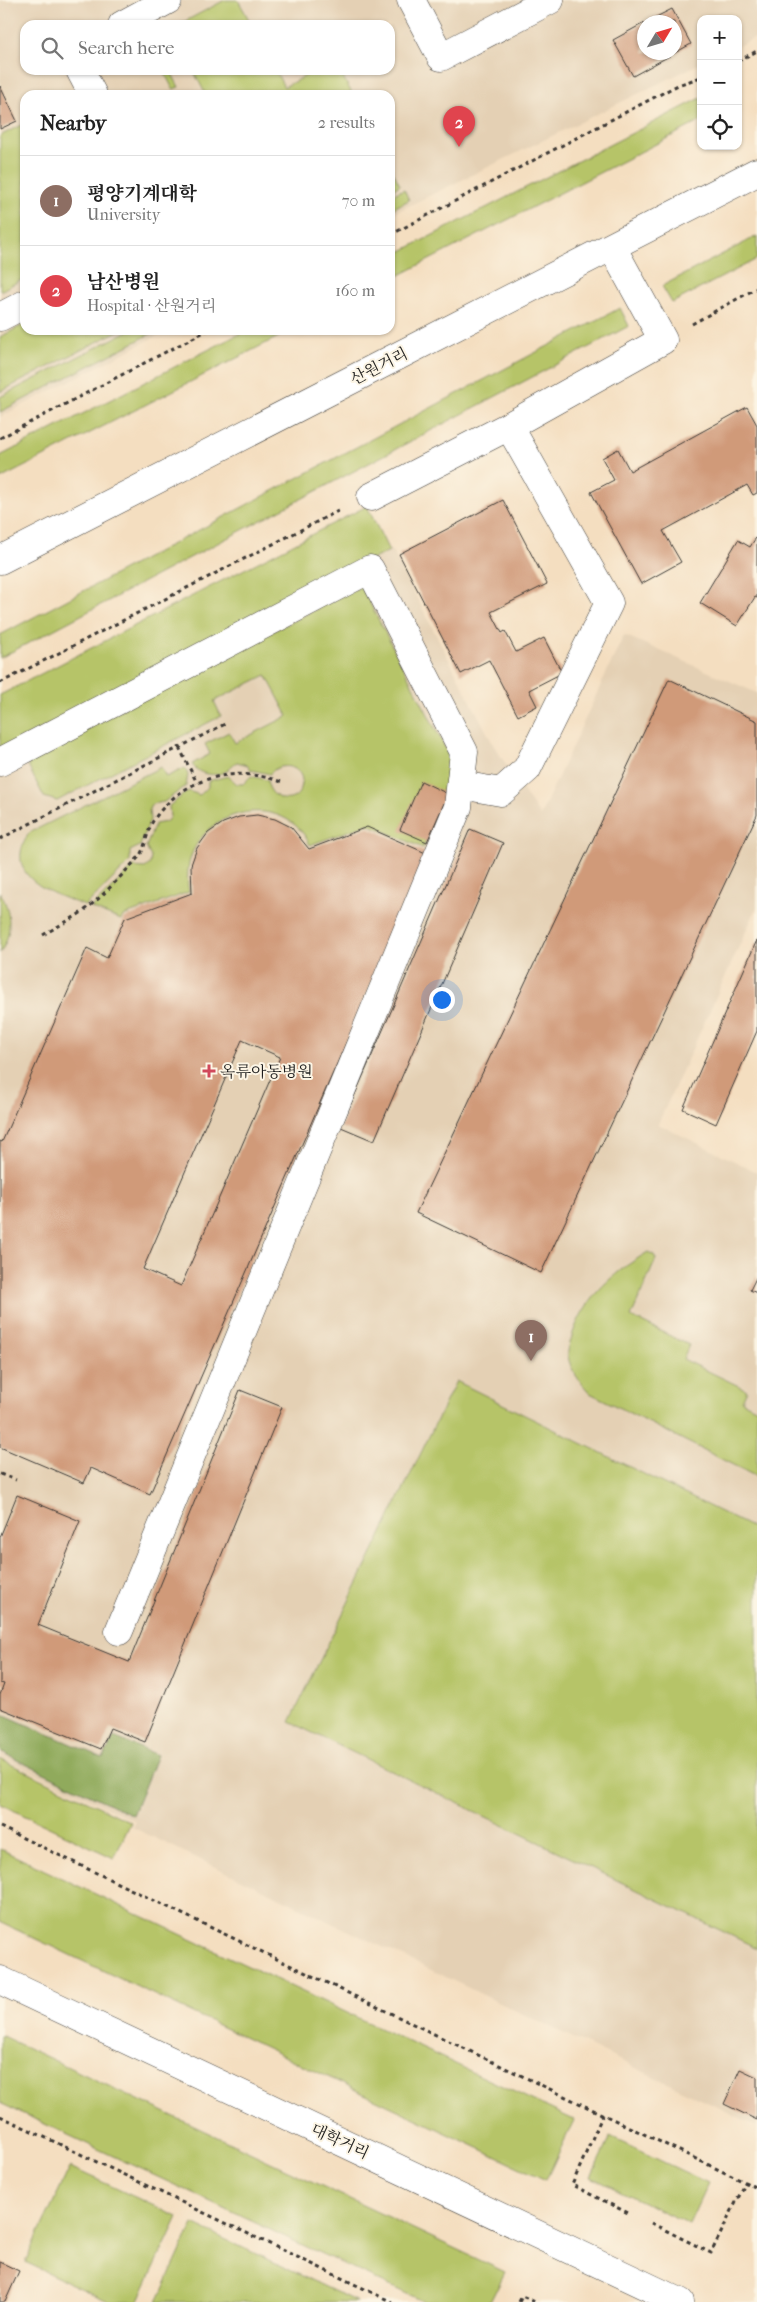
<!DOCTYPE html>
<meta charset="utf-8">
<style>
:root{--surface:#fff;--page:#f6f6f6;--text:#222;--muted:#767676;--line:#e0e0e0;--accent:#d93025}
body{margin:0;font-family:"IM FELL French Canon","Noto Serif KR",serif;background:var(--page);color:var(--text)}
.controls{position:absolute;right:15px;top:15px;display:grid;overflow:hidden;border-radius:10px;box-shadow:0 1px 4px #0004}
.controls button{width:45px;height:45px;display:grid;place-items:center;padding:0;border:0;border-bottom:1px solid var(--line);background:var(--surface);color:var(--text);font:25px sans-serif}
.compass{position:absolute;left:637px;top:15px;width:45px;height:45px;border-radius:50%;background:var(--surface);box-shadow:0 1px 4px #0004;rotate:52deg}
.you{position:absolute;left:441px;top:999px;width:18px;height:18px;margin:-12px;border:4px solid #fff;border-radius:50%;background:#1a73e8;box-shadow:0 0 0 8px #1a73e833}
.badge{display:grid;place-items:center;width:32px;height:32px;border-radius:50%;background:var(--accent);color:#fff;font-size:16px;font-weight:700}
.pin{position:absolute;translate:-50% -41px;filter:drop-shadow(0 1px 2px #0008)}
.pin::after{content:'';position:absolute;top:26px;width:18px;height:15px;background:inherit;clip-path:polygon(0 0,100% 0,50% 100%)}
.list{margin:0;padding:0;list-style:none}
h2{display:flex;justify-content:space-between;align-items:center;height:65px;margin:0;padding:0 20px;font-size:21px}
h2 small{font-size:16px;font-weight:400;color:var(--muted)}
.list li{display:grid;grid-template-columns:32px 1fr auto;gap:15px;align-items:center;box-sizing:border-box;height:90px;padding:0 20px;border-top:1px solid var(--line)}
.list b{display:block;font-size:19px;white-space:nowrap}
.list p{margin:0;font-size:16px;white-space:nowrap;color:var(--muted)}
.list em{font-size:16px;font-style:normal;color:var(--muted)}
.icon{flex:none;width:28px;height:28px;fill:none;stroke:currentColor;stroke-width:2;stroke-linecap:round;stroke-linejoin:round}
.map{position:relative;flex:none;width:757px;height:2302px;overflow:hidden}
.search{position:absolute;background:var(--surface);box-shadow:0 1px 4px #0004;left:20px;top:20px;width:375px;height:55px;display:flex;align-items:center;gap:12px;box-sizing:border-box;padding:0 18px;border-radius:15px;color:var(--muted);font-size:19px}
.panel{position:absolute;background:var(--surface);box-shadow:0 1px 4px #0004;left:20px;top:90px;width:375px;height:245px;border-radius:15px}
.map>svg:first-child{display:block}
.built{fill:#e4d0b4;fill-rule:evenodd}
.green{fill:#b6c467;stroke:#697042}
.forest{fill:#90aa5c;stroke:#56633c}
.building{fill:#d09a79;fill-rule:evenodd}
.lines{fill:none;stroke-linecap:round;stroke-linejoin:round}
.minor-casing{stroke:#3c3935;stroke-width:29}
.major-casing{stroke:#3c3935;stroke-width:29}
.path{stroke:#3c3935;stroke-width:3;stroke-dasharray:4 4;stroke-linecap:butt}
.minor{stroke:#fff;stroke-width:28}
.major{stroke:#fff;stroke-width:28}
.poi-dot{fill:#d1495b;stroke:#fcf5e5;stroke-width:2}
.labels{text-anchor:middle;dominant-baseline:central;stroke-width:4;stroke-linejoin:round;paint-order:stroke}
.street-label{font-size:16px;fill:#1c1c1c;stroke:#fcf5e5}
.poi-label{font-size:16px;fill:#1c1c1c;stroke:#fcf5e5;text-anchor:start}
</style>
<div class="map">
<svg width="757" height="2302" viewBox="0 0 757 2302">
<rect width="100%" height="100%" fill="#fcf5e5"/>
<filter id="ink" filterUnits="userSpaceOnUse"><feTurbulence type="fractalNoise" baseFrequency=".02" numOctaves="2"/><feDisplacementMap in="SourceGraphic" scale="10" xChannelSelector="R" yChannelSelector="G"/><feConvolveMatrix kernelMatrix="1 2 1 2 8 2 1 2 1" color-interpolation-filters="sRGB"/></filter>
<filter id="wash" filterUnits="userSpaceOnUse"><feTurbulence type="fractalNoise" baseFrequency=".0096" numOctaves="4" result="noise"/><feDisplacementMap in="SourceGraphic" scale="20" xChannelSelector="R" yChannelSelector="G"/><feGaussianBlur stdDeviation="1.12" result="paint"/><feColorMatrix in="noise" values="0 0 0 0 0 0 0 0 0 0 0 0 0 0 0 0 0 1.4 0 .05"/><feComposite in="paint" operator="in"/></filter>
<g filter="url(#wash)">
<rect width="100%" height="100%" fill="#f4dec0"/>
<g class="built">
<path d="M0,0H757V37L738,46V19H701V63L390,215V95H25V330H168L0,417ZM644,22H674V52H644ZM25,25H390V70H25Z"/>
<polygon points="371,538 393,552 494,746 540,816 624,635 757,693 757,907 658,1124 757,1172 757,2126 132,1827 135,1821 0,1757 0,731"/>
</g>
<g class="green">
<polygon points="225,0 238,0 252,25 178,25"/>
<polygon points="163,70 170,70 179,87 173,89"/>
<polygon points="193,70 275,70 284,87 317,70 339,70 353,95 206,95"/>
<polygon points="701,98 701,121 390,280 390,257"/>
<polygon points="25,123 25,278 0,291 0,136"/>
<polygon points="390,166 400,185 390,191"/>
<polygon points="404,189 409,200 390,210 390,196"/>
<polygon points="757,236 757,259 672,303 662,286"/>
<polygon points="620,308 629,326 0,658 0,635"/>
<polygon points="25,324 25,330 120,330 0,392 0,337"/>
<polygon points="130,330 158,330 0,412 0,397"/>
<polygon points="247,330 292,330 0,479 0,456"/>
<polygon points="367,506 389,551 0,750 0,695"/>
<path d="M361,586L447,751L452,766L449,789L423,848L368,824L310,845C281,782 174,814 189,892L123,916L121,920L91,908L133,867L145,868L150,864L151,857L146,847L155,824L166,822L170,817L169,806L188,791L200,795L208,787V781L228,776L237,784H243L251,776L267,780C270,803 299,807 302,784C304,765 279,761 270,774L251,770L248,765L237,762C232,764 231,768 228,770C216,778 198,775 192,764L210,754L205,744L229,732L235,743L288,716L266,675L214,701L221,716L57,801L44,797L28,766L33,755Z"/>
<path d="M161,767L166,777L185,768L188,775L186,786L164,802L152,804L149,809L150,820L140,846L130,851V862L85,906C54,894 0,878 29,833Z"/>
<path d="M0,892C11,911 13,934 0,953Z"/>
<path d="M648,1252L654,1255L656,1259L631,1317L689,1345L683,1359L747,1390L742,1401L757,1409V1477L590,1393C581,1383 570,1370 568,1356C567,1350 571,1340 573,1333C587,1295 613,1273 648,1252Z"/>
<polygon points="456,1381 757,1530 757,1948 290,1722"/>
<polygon points="0,1759 131,1822 114,1858 0,1804"/>
<polygon points="0,1849 574,2120 546,2180 0,1922"/>
<polygon points="0,2035 505,2272 490,2302 424,2302 0,2103"/>
<polygon points="610,2137 708,2183 689,2224 591,2177"/>
<polygon points="70,2167 178,2217 138,2302 110,2302 25,2262"/>
<polygon points="193,2224 357,2302 157,2302"/>
</g>
<polygon class="forest" points="0,1713 103,1758 114,1737 157,1755 133,1815 0,1752"/>
<g id="blocks">
<g class="building">
<polygon points="672,9 691,44 633,76 613,40 644,23 644,52 674,52 674,22 646,22"/>
<polygon points="0,86 17,121 0,129"/>
<polygon points="747,407 757,425 757,493 753,495 747,485 663,531 681,562 641,584 591,492 614,480 602,458 618,449 630,471"/>
<polygon points="503,500 547,584 491,612 502,633 505,631 516,652 544,638 562,673 529,690 537,706 518,716 489,660 461,674 399,554"/>
<polygon points="757,536 757,598 755,597 737,626 700,603 738,540 750,547"/>
<polygon points="669,679 757,721 757,815 541,1273 416,1213"/>
<polygon points="421,781 448,794 427,842 400,830"/>
<path d="M257,815L275,819L291,827L309,849L367,827L428,854L150,1494L91,1468L84,1483L0,1447V1141L2,1142L87,948L107,958L125,918L192,893L191,865L197,848L208,833L223,823L239,817ZM242,1040L280,1057L181,1286L143,1269Z"/>
<polygon points="470,829 503,843 374,1141 341,1127"/>
<polygon points="757,940 757,1031 716,1124 683,1109"/>
<polygon points="757,1276 757,1293 750,1290"/>
<polygon points="240,1390 282,1407 145,1742 110,1728 101,1749 0,1708 0,1695 4,1684 0,1683 0,1537 17,1495 80,1521 38,1625 129,1662"/>
<polygon points="740,2069 757,2077 757,2120 724,2104"/>
<polygon points="0,2262 19,2271 5,2302 0,2302"/>
</g>
</g>
</g>
<g filter="url(#ink)">
<use href="#blocks" fill-opacity="0" stroke="#3c3935" stroke-width="1"/>
<g class="lines">
<defs>
<g id="minor">
<polyline points="411,0 441,57 550,0"/>
<polyline points="122,25 168,0"/>
<polyline points="80,70 93,95"/>
<polyline points="0,317 25,304"/>
<polyline points="371,497 509,426 663,340 612,247"/>
<polyline points="0,762 370,569 464,752 458,807 119,1631"/>
<polyline points="461,785 501,792 527,769 609,603 509,426"/>
</g>
<g id="major">
<polyline points="0,560 757,172"/>
<polyline points="0,1980 680,2302"/>
</g>
</defs>
<use href="#minor" class="minor-casing"/>
<use href="#major" class="major-casing"/>
<g class="path">
<polyline points="738,61 757,51"/>
<polyline points="390,235 678,85 701,77"/>
<polyline points="692,324 757,288"/>
<polyline points="0,438 208,330"/>
<polyline points="0,683 342,509"/>
<polyline points="179,747 197,783"/>
<polyline points="0,839 225,724"/>
<path d="M43,935C56,927 73,919 85,910C104,895 121,876 137,859C146,850 146,832 153,821C182,776 237,764 284,783"/>
<polyline points="0,1474 16,1480"/>
<polyline points="0,1827 757,2188"/>
<polyline points="603,2114 572,2185 628,2213"/>
<polyline points="0,2116 392,2302"/>
<polyline points="651,2223 711,2253 746,2182"/>
<polyline points="519,2302 522,2296 535,2302"/>
</g>
<use href="#minor" class="minor"/>
<use href="#major" class="major"/>
</g>
</g>
<path class="poi-dot" d="M206.5 1063.5h5v5h5v5h-5v5h-5v-5h-5v-5h5z"/>
<g class="labels">
<g class="street-label">
<text transform="translate(379 366) rotate(-27)">산원거리</text>
<text transform="translate(340 2141) rotate(25)">대학거리</text>
</g>
<g class="poi-label">
<text x="220" y="1071">옥류아동병원</text>
</g>
</g>
</svg>
<div class="controls">
<button>+</button>
<button>−</button>
<button><svg class="icon" aria-label="locate" viewBox="0 0 24 24"><circle cx="12" cy="12" r="6"/><path d="M12 2v4M12 18v4M2 12h4M18 12h4"/></svg></button>
</div>
<svg class="compass" viewBox="-18 -18 36 36"><path d="M0-13l5 13h-10z" fill="#e53935"/><path d="M0 13l5-13h-10z" fill="#767676"/></svg>
<div class="you"></div>
<div class="pin badge" style="left:531px;top:1361px;background:#8d6e63">1</div>
<div class="pin badge" style="left:459px;top:147px;background:#e0444e">2</div>
<div class="search"><svg class="icon" aria-label="search" viewBox="0 0 24 24"><circle cx="10" cy="10" r="6"/><path d="M15 15l6 6"/></svg>Search here</div>
<section class="panel">
<h2>Nearby<small>2 results</small></h2>
<ul class="list">
<li><span class="badge" style="background:#8d6e63">1</span><div><b>평양기계대학</b><p>University</p></div><em>70 m</em></li>
<li><span class="badge" style="background:#e0444e">2</span><div><b>남산병원</b><p>Hospital · 산원거리</p></div><em>160 m</em></li>
</ul>
</section>
</div>
